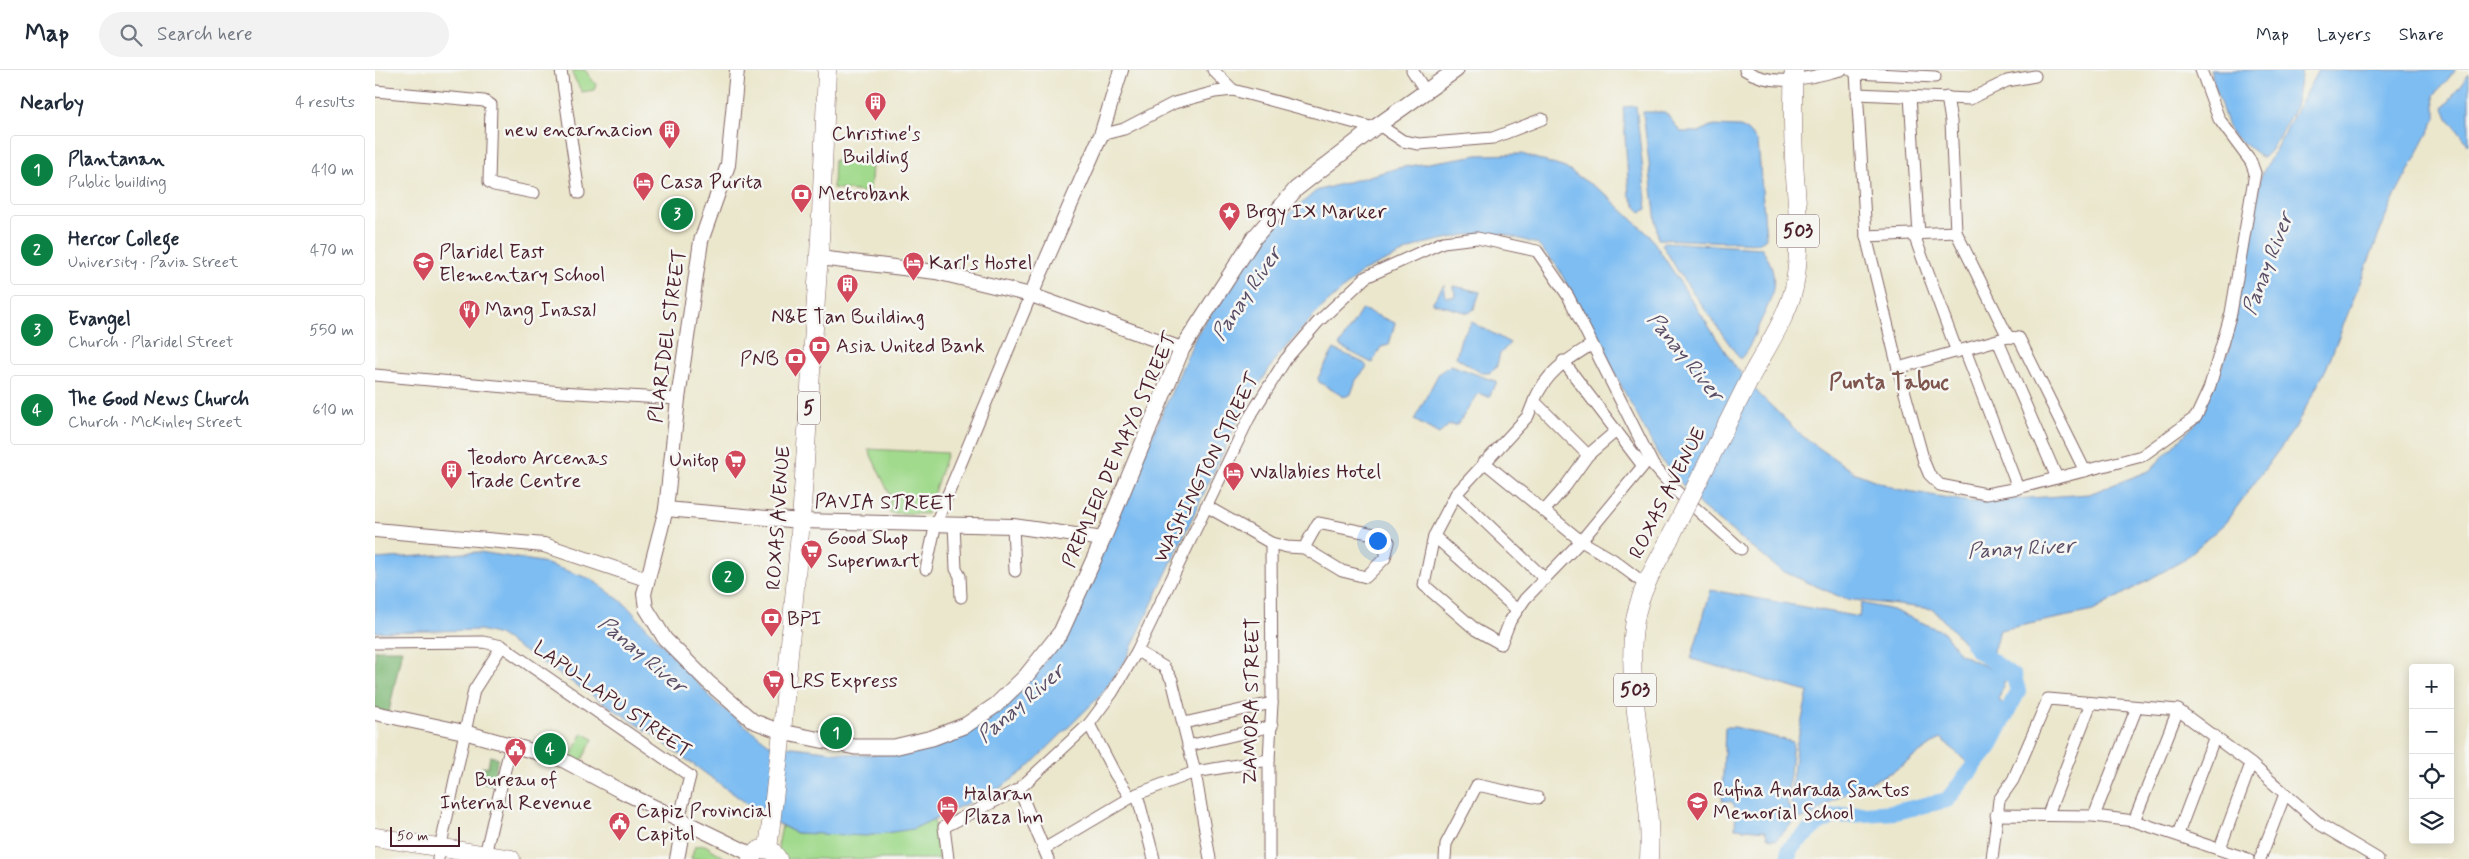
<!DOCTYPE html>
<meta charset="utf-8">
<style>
:root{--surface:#fff;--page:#f2f2f3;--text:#1f2937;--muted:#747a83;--line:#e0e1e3;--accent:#0b8043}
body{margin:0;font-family:Mynerve,sans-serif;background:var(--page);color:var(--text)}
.controls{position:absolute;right:15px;bottom:15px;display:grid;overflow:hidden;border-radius:5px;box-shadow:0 2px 12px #0003}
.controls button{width:45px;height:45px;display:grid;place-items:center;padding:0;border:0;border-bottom:1px solid var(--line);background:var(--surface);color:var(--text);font:25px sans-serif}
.scale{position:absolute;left:15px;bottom:12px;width:70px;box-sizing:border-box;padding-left:5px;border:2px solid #4a1f2b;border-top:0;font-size:14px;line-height:18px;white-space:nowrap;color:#4a1f2b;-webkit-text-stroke:4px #f6f6f2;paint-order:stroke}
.you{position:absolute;left:1002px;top:470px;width:18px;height:18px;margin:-12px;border:4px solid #fff;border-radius:50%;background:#1a73e8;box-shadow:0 0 0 8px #1a73e833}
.badge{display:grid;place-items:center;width:32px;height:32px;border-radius:50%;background:var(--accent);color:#fff;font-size:16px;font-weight:700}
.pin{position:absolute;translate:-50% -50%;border:2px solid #fff;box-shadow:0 1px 5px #0006}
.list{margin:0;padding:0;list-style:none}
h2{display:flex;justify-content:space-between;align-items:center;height:65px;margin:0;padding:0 20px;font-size:21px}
h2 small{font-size:16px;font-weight:400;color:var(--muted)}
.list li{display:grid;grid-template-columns:32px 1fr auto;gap:15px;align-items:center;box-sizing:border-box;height:70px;margin:0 10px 10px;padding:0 10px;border:1px solid var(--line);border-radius:5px}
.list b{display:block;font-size:19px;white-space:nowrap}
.list p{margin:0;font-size:16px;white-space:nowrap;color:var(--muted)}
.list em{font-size:16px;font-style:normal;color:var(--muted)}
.icon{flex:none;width:28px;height:28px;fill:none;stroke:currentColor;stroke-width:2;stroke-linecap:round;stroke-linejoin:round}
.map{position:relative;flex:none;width:2094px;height:789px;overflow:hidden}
header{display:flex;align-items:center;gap:30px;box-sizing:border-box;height:70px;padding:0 25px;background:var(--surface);border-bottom:1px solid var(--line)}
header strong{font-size:24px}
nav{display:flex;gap:28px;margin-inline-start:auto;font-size:18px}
.search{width:350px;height:45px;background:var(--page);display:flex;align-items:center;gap:12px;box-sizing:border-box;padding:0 18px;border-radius:28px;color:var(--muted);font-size:19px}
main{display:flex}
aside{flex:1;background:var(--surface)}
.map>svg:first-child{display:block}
.green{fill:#a1da8d;stroke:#767c5c}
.forest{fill:#80ba78;stroke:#656c52}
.water{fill:#7ebdf2;stroke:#646e8e}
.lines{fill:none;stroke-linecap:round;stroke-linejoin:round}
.river{stroke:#7ebdf2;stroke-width:16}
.minor-casing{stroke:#826564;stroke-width:13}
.tertiary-casing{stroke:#826564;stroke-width:16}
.secondary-casing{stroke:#826564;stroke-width:17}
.primary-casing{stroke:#826564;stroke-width:19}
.trunk-casing{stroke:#826564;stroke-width:19}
.minor{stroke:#fff;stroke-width:11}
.tertiary{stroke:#fff;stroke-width:14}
.secondary{stroke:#fff;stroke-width:15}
.primary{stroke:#fff;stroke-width:18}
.trunk{stroke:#fff;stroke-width:18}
.primary-bridge-casing{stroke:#826564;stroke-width:19;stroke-linecap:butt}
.primary-bridge{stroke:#fff;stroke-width:18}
.labels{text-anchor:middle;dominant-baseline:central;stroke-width:5;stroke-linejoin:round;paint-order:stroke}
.shield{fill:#f6f6f2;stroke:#7e6067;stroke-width:1}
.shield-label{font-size:19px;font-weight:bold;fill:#4a1f2b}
.poi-label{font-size:20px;fill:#4a1f2b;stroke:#f6f6f2;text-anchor:start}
.street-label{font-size:20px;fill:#4a1f2b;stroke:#f6f6f2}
.water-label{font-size:21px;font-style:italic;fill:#5a4e67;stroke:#f6f6f2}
.quarter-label{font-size:22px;font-weight:bold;fill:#7f564e;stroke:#f6f6f2}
</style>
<header>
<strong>Map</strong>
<div class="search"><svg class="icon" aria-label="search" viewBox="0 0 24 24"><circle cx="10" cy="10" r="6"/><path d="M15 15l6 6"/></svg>Search here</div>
<nav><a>Map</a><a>Layers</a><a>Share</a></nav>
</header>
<main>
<aside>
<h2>Nearby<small>4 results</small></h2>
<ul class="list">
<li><span class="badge">1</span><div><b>Plantanan</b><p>Public building</p></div><em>410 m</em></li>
<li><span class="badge">2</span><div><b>Hercor College</b><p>University · Pavia Street</p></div><em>470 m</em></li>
<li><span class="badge">3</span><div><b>Evangel</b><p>Church · Plaridel Street</p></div><em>550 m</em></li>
<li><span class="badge">4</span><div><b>The Good News Church</b><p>Church · McKinley Street</p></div><em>610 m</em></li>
</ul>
</aside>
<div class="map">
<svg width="2094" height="789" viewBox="0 0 2094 789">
<rect width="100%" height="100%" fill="#f6f6f2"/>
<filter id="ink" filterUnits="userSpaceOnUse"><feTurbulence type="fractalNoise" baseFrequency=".02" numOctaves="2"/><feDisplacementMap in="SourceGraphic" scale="10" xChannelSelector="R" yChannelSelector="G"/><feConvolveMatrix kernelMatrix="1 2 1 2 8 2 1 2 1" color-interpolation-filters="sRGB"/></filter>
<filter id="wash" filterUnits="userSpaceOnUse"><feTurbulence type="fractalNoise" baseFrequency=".0096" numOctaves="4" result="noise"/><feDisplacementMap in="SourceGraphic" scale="20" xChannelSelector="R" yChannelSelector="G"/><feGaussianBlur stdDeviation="1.12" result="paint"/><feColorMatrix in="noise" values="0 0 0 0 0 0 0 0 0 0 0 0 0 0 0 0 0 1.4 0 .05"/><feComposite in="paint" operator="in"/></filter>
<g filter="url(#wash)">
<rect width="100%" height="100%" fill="#ebe7cd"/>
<g class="green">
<polygon points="198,0 210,0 221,15 219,20 207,22 198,6"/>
<polygon points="459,90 497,95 495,123 458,118"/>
<polygon points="493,379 572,383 552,444 514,443 515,425"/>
<polygon points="208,663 218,669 205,694 194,689"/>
<polygon points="559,749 564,789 405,789 403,776 407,756 421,763 538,759"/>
<polygon points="330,775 352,789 316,789 320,776"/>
</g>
<g class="forest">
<polygon points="0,580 27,580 14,642 0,640"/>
<polygon points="115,686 123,688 117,716 103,712 107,697 113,697"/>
</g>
<g class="water">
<polygon points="1835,0 1927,0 1920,38 1895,81 1888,88 1859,66 1853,57"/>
<polygon points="1943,0 2081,0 2059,25 2061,48 2016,134 1951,299 1920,358 1850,453 1807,491 1718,541 1625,560 1617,584 1602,587 1558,539 1470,529 1405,500 1326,436 1286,390 1182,196 1162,174 1128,164 1090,165 1047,174 987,202 944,240 901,288 864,348 752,587 726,625 650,700 625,718 538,759 491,766 421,763 389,746 271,660 124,565 105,560 0,562 0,489 105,482 166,492 216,509 250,534 340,632 394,674 483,685 518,684 564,672 608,653 646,619 686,572 822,264 883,171 941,121 1023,98 1103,85 1147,84 1190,98 1229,123 1275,166 1359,295 1385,325 1426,365 1478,402 1522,419 1595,432 1714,424 1774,401 1821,353 1854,280 1886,106"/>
<polygon points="2094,4 2094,75 2073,48 2069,38"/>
<polygon points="1261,36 1272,139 1266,142 1261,137 1254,124 1248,37"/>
<polygon points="1268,42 1290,42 1306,62 1324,62 1335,56 1365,57 1372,60 1383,72 1391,168 1384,173 1283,169"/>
<path d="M1290,172L1387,178C1408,211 1397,227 1382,259C1377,270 1374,280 1365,289L1304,203L1287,174Z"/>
<polygon points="1069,215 1071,227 1080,227 1079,216 1105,222 1099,239 1094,243 1057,233"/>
<polygon points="987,239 1020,253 1014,275 1006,277 997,293 964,276"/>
<polygon points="1097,252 1135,273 1125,284 1121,298 1114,303 1106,303 1081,287 1086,268"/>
<polygon points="959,279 989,293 992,297 981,310 976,324 969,327 944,312 943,308"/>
<polygon points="1076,295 1122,312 1114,327 1104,323 1082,355 1074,355 1064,364 1039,350 1064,303"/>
<path d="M1336,520L1484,547L1486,533L1518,540L1569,562L1584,583L1631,607L1624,629C1626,632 1629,635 1630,639C1634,654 1608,687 1599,699L1566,668L1519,701L1463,727L1435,747L1424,749L1415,731L1421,677L1433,622L1316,589Z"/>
<polygon points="1350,657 1360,657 1418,672 1412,733 1421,749 1401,770 1393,768 1390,761 1360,758 1361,739 1357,732 1347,731"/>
</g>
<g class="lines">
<polyline class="river" points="1414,789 1414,779 1441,755 1459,746 1520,742 1572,730 1614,678 1643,621 1639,607 1602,580 1596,570"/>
</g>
</g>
<g filter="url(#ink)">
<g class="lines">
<defs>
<g id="minor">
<polyline points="186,0 204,123"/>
<polyline points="838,0 858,20"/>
<polyline points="1037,0 1051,22"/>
<path d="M1370,0C1399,19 1435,7 1466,0"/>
<polyline points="1476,0 1481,3 1491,166 1523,298 1549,392 1554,404 1565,415 1611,424 1643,418 1767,386 1821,347 1834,319 1856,243 1880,103 1876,92 1844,49 1826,0"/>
<polyline points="1481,3 1560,7"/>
<polyline points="0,21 109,31 116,35 114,112 119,115 159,123"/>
<polyline points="1482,24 1595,29 1632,11 1660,6"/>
<polyline points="1535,26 1544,165"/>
<polyline points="1572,27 1576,51 1581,162 1633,267"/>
<polyline points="1004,55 1028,71 1044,74 1118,68 1167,49"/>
<polyline points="726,65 749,59 799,33 840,22 858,20 999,58"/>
<polyline points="1539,165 1582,282"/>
<polyline points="1491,166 1581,162"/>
<polyline points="1623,271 1682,408"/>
<polyline points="1590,280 1643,418"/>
<polyline points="1523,298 1633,267 1644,268 1710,401"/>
<polyline points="0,305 186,322 303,329"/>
<path d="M1159,331C1172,302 1190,291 1216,275"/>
<polyline points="1213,385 1241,361"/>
<polyline points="1109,392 1206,471 1237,489 1270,514"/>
<polyline points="1081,424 1170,509"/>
<polyline points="831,436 896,473 912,477 929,478 967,501 991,507 1010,488 1014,472 999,464 943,453 929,478"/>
<polyline points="1169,441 1190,417 1213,385 1159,331 1153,346 1081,424 1059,466 1049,515 1101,560 1126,574 1135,551 1150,529 1206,471 1268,396 1188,291"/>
<polyline points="579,454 581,499 585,506 586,527"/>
<polyline points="638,456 640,501"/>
<polyline points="1059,466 1142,540"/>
<polyline points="551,499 561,453 656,225"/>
<polyline points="0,573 108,572 127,576 315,706 304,750"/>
<polyline points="762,581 789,597 797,610 820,702 835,789"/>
<polyline points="809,653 897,633"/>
<polyline points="714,654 740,704 755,727"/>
<polyline points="813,676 897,656"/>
<polyline points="644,719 673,789"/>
<polyline points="762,724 779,789"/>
<polyline points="1673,744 1716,633"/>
<polyline points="1621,745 1719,746 1759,751 1873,789"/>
<polyline points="1719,746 1762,637"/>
<polyline points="1759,751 1803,640"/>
<polyline points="1803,764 1840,666"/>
<polyline points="1845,778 1876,694"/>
<polyline points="669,779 762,724 820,702 894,690"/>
<polyline points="63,789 99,620 127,576"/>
<polyline points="109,789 136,674"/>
<polyline points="573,789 569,757 644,719 714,654 737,623 762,581 874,348 911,289 943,252 991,207 1068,172 1102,168 1162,181 1193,226 1278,395 1299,419 1366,479"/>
<polyline points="894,789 894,690 897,633 896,473"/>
<polyline points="1070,789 1071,774 1102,715 1163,728"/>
<polyline points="1617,789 1624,730 1638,710 1673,629 1803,640 1876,694 1946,755 2003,789"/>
<polyline points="1885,789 1910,724"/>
</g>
<g id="tertiary">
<polyline points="362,0 353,95 326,171 303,329 291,439 269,524 271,538 290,569 333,612 378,651 407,662"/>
<polyline points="444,188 561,202 656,225 807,279"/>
<polyline points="656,225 726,65 746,0"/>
<polyline points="291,439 426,451 638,456 728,469"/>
<polyline points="0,460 169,475 271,509"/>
<polyline points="0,643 89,662 186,689 242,719 378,785"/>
<polyline points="302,789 309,752"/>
</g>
<polyline id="secondary" points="407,662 480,677 519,677 557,668 591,655 621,635 651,606 686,562 728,469 807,279 879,168 921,119 999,58 1081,0"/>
<g id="primary">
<path d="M1374,310C1388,283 1412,248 1419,218C1426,182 1423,143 1420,107C1418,72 1417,35 1419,0"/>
<polyline points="0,767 136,789"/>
<path d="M1274,789C1279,711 1248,625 1260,550C1265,521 1280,496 1294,470"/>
</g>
<g id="trunk">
<polyline points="393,779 407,662 426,451 445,169 452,0"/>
<path d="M376,789C380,779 388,777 397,781L403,789"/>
</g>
</defs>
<use href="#minor" class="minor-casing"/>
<use href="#tertiary" class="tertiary-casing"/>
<use href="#secondary" class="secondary-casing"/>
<use href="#primary" class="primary-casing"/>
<use href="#trunk" class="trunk-casing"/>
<use href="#minor" class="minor"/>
<use href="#tertiary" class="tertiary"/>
<use href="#secondary" class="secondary"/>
<use href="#primary" class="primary"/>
<use href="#trunk" class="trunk"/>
<defs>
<polyline id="primary-bridge" points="1294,470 1374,310"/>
</defs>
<use href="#primary-bridge" class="primary-bridge-casing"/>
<use href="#primary-bridge" class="primary-bridge"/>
</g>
</g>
<defs>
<symbol id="building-pin" viewBox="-11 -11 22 30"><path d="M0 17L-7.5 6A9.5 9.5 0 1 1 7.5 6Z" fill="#d1495b" stroke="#f6f6f2"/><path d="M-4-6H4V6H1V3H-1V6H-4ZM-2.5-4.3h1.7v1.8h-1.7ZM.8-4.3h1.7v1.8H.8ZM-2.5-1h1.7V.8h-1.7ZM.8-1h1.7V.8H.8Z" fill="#fff"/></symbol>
<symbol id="hotel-pin" viewBox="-11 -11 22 30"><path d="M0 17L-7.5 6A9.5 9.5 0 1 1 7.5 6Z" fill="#d1495b" stroke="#f6f6f2"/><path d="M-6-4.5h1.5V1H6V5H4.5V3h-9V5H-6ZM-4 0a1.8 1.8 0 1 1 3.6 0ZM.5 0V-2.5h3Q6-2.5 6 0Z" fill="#fff"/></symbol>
<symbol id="bank-pin" viewBox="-11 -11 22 30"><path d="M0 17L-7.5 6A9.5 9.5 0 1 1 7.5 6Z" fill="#d1495b" stroke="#f6f6f2"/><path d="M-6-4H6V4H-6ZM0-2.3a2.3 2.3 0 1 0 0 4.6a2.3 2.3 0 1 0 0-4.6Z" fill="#fff"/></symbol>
<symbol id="sight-pin" viewBox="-11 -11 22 30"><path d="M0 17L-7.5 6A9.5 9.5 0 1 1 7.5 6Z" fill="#d1495b" stroke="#f6f6f2"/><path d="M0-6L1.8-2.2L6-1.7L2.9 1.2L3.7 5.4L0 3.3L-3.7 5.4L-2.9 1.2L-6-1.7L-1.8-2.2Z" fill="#fff"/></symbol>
<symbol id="school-pin" viewBox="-11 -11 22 30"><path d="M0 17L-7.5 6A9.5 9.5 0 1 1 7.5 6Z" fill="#d1495b" stroke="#f6f6f2"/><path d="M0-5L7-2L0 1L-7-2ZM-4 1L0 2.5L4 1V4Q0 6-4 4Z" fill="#fff"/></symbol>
<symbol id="restaurant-pin" viewBox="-11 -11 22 30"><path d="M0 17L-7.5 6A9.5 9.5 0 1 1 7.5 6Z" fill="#d1495b" stroke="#f6f6f2"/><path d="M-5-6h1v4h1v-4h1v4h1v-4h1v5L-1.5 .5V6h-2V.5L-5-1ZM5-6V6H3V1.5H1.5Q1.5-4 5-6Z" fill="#fff"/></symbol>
<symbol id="supermarket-pin" viewBox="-11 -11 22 30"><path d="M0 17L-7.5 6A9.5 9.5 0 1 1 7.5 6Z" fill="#d1495b" stroke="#f6f6f2"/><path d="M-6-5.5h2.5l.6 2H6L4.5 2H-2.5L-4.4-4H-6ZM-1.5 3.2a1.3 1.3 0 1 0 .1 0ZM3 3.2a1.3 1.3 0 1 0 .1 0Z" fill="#fff"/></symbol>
<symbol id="civic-pin" viewBox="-11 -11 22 30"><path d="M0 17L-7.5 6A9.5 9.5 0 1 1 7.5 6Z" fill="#d1495b" stroke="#f6f6f2"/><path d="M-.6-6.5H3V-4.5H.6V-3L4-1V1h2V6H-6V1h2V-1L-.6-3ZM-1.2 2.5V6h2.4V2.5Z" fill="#fff"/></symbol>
</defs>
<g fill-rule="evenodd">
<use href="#building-pin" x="488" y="20" width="25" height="34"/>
<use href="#building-pin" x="282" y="48" width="25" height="34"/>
<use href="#hotel-pin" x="256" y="100" width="25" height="34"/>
<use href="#bank-pin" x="414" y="112" width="25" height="34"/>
<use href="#sight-pin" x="842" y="130" width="25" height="34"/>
<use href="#school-pin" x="36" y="180" width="25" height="34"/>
<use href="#hotel-pin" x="526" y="180" width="25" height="34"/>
<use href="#building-pin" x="460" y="202" width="25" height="34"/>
<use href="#restaurant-pin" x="82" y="228" width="25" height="34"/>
<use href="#bank-pin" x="432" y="264" width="25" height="34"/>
<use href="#bank-pin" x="408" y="276" width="25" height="34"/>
<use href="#supermarket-pin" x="348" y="378" width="25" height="34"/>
<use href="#building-pin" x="64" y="388" width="25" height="34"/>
<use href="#hotel-pin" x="846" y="390" width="25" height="34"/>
<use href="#supermarket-pin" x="424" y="468" width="25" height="34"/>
<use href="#bank-pin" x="384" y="536" width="25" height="34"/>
<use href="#supermarket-pin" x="386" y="598" width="25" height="34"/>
<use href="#civic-pin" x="128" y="666" width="25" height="34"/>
<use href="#school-pin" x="1310" y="720" width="25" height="34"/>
<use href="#hotel-pin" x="560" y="724" width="25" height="34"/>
<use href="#civic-pin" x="232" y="740" width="25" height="34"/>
</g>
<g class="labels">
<g class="shield">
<rect x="1402" y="144.5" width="42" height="33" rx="4"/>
<rect x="423" y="321.5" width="22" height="33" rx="4"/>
<rect x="1239" y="603.5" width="42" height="33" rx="4"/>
</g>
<g class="shield-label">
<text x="1423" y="161">503</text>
<text x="434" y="338">5</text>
<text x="1260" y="620">503</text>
</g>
<g class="poi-label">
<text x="278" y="60" text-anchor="end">new encarnacion</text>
<text x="501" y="64" text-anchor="middle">Christine's<tspan x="501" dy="23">Building</tspan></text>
<text x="285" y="112">Casa Purita</text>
<text x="443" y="124">Metrobank</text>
<text x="871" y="142">Brgy IX Marker</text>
<text x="64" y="182">Plaridel East<tspan x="64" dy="23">Elementary School</tspan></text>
<text x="554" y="193">Karl's Hostel</text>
<text x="110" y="240">Mang Inasal</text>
<text x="473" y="247" text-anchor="middle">N&amp;E Tan Building</text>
<text x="461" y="276">Asia United Bank</text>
<text x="404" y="289" text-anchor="end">PNB</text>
<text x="92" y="388">Teodoro Arcenas<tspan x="92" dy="23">Trade Centre</tspan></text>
<text x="344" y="390" text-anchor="end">Unitop</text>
<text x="875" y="402">Wallabies Hotel</text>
<text x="452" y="468">Good Shop<tspan x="452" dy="23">Supermart</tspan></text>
<text x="412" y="549">BPI</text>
<text x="415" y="611">LRS Express</text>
<text x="141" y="710" text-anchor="middle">Bureau of<tspan x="141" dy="23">Internal Revenue</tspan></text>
<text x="1338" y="720">Rufina Andrada Santos<tspan x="1338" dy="23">Memorial School</tspan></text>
<text x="589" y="724">Halaran<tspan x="589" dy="23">Plaza Inn</tspan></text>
<text x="261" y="741">Capiz Provincial<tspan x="261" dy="23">Capitol</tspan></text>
</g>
<g class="street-label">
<text transform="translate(293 266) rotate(-82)">PLARIDEL STREET</text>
<text transform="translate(745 380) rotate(-66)">PREMIER DE MAYO STREET</text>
<text transform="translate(832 398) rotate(-63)">WASHINGTON STREET</text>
<text transform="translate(1293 423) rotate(-63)">ROXAS AVENUE</text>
<text transform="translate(510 433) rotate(1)">PAVIA STREET</text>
<text transform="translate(404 448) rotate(-86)">ROXAS AVENUE</text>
<text transform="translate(237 630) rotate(35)">LAPU-LAPU STREET</text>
<text transform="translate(877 631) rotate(-89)">ZAMORA STREET</text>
</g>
<g class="water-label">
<text transform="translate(1893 194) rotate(-69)">Panay River</text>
<text transform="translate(872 224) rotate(-56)">Panay River</text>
<text transform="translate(1310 287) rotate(51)">Panay River</text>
<text transform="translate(1646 479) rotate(-3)">Panay River</text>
<text transform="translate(267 585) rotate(40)">Panay River</text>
<text transform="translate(646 634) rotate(-41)">Panay River</text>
</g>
<g class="quarter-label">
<text x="1514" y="313">Punta Tabuc</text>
</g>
</g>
</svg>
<div class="controls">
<button>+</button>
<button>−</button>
<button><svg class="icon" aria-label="locate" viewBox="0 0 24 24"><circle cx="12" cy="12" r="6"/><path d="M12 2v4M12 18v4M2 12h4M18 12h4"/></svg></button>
<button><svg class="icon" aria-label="layers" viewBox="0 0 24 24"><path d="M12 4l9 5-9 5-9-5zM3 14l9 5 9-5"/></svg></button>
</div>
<div class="scale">50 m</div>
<div class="you"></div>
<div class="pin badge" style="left:461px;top:663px">1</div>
<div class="pin badge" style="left:353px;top:507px">2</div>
<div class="pin badge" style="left:302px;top:144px">3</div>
<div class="pin badge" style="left:175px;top:679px">4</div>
</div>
</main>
